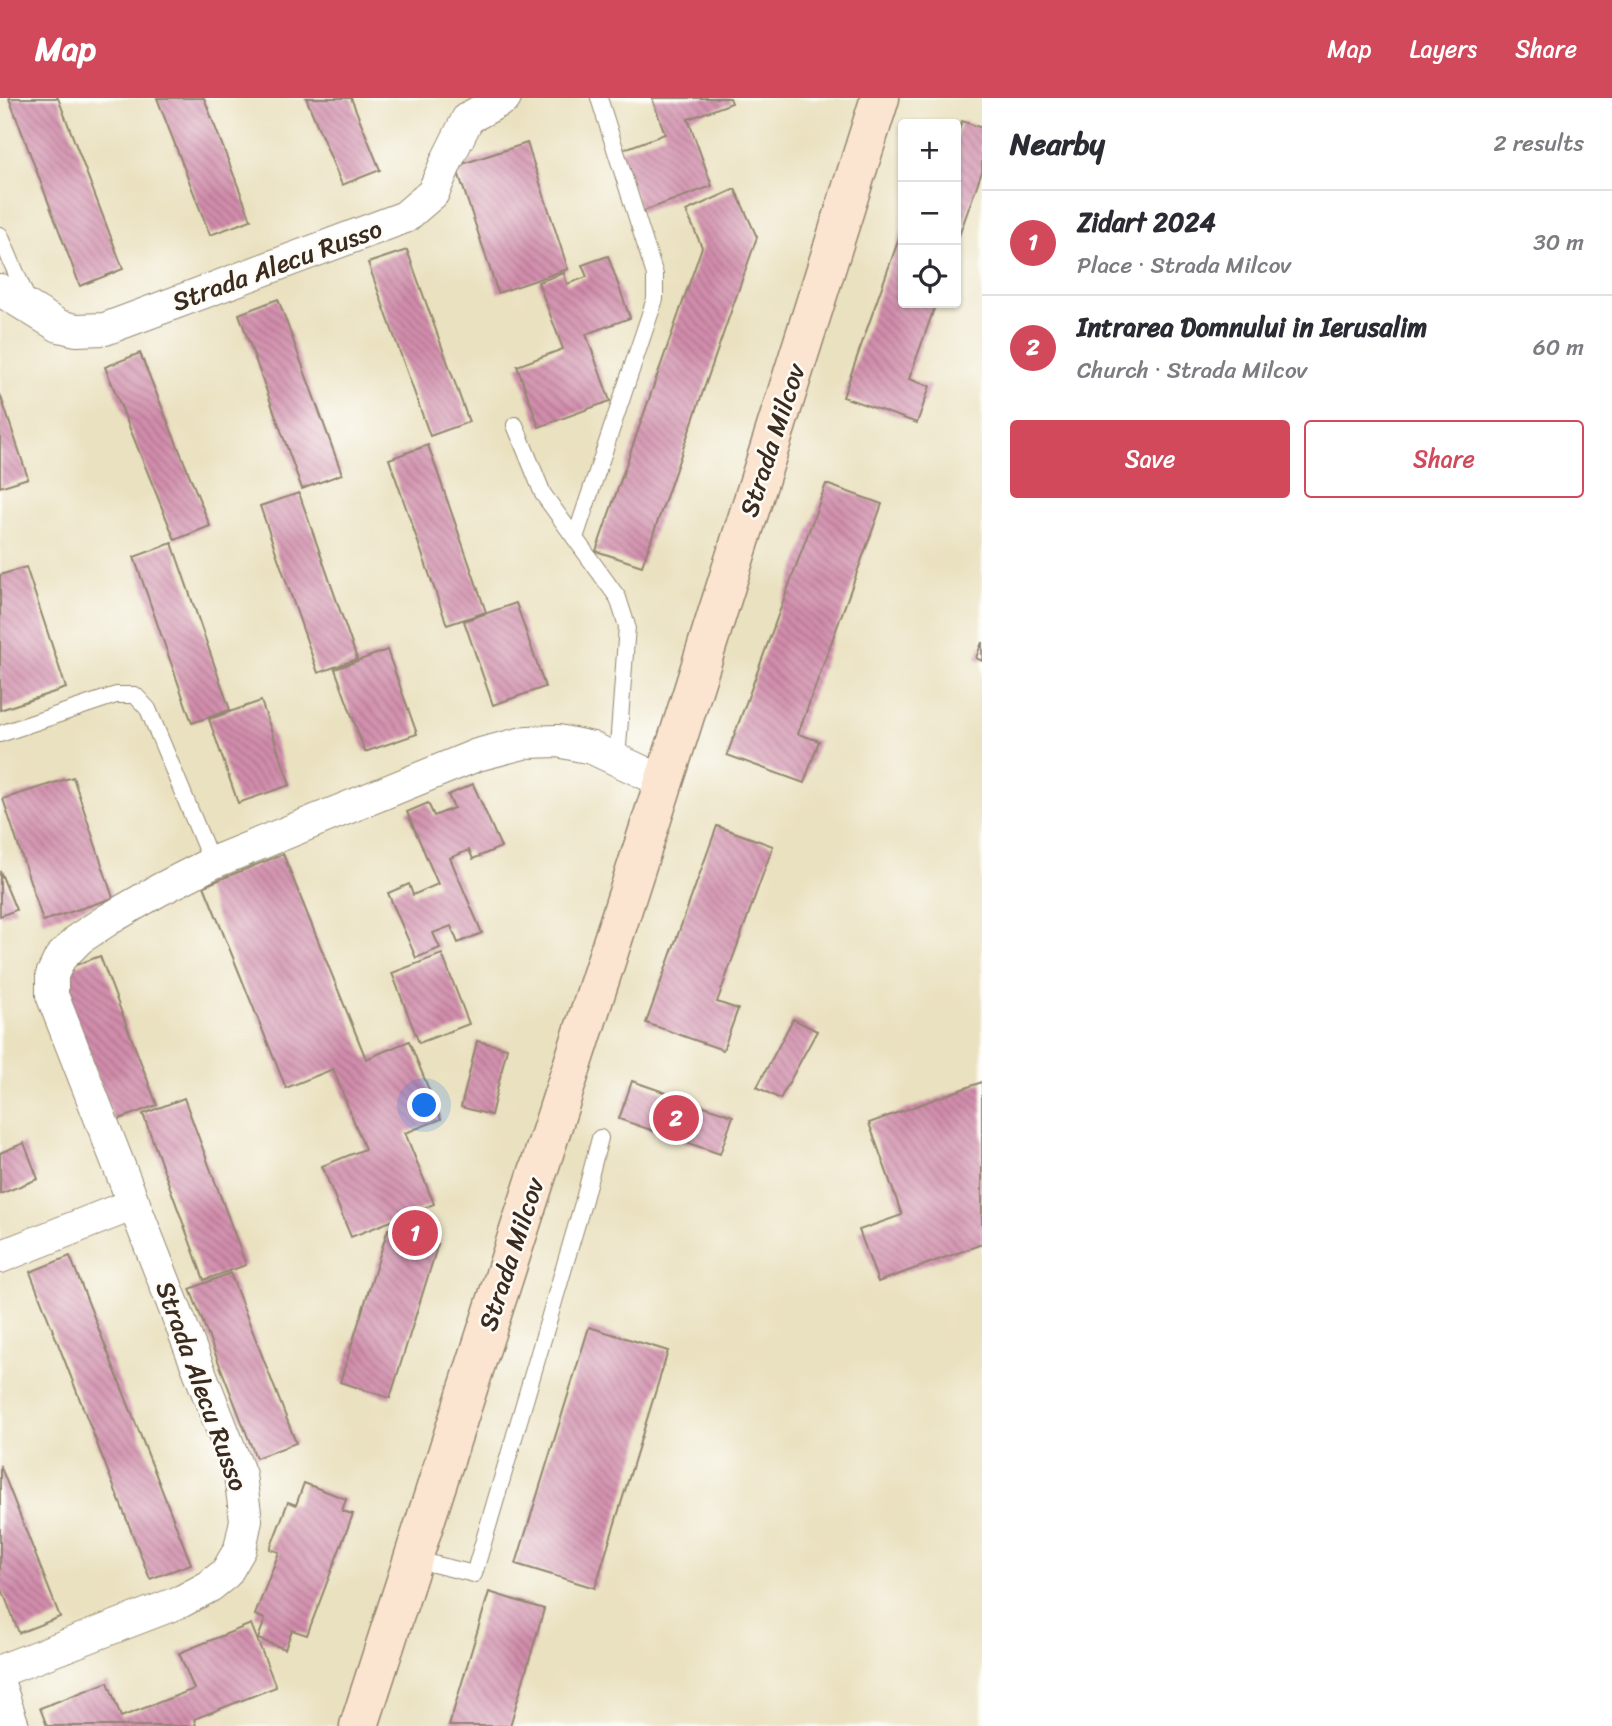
<!DOCTYPE html>
<meta charset="utf-8">
<style>
:root{--surface:#fff;--page:#f2f2f3;--text:#2b2b33;--muted:#7c7c81;--line:#e1e1e2;--accent:#d1495b}
body{margin:0;font-family:Sriracha,sans-serif;background:var(--page);color:var(--text)}
.controls{position:absolute;right:21px;top:21px;display:grid;overflow:hidden;border-radius:7px;box-shadow:0 2px 5px #0004}
.controls button{width:63px;height:63px;display:grid;place-items:center;padding:0;border:0;border-bottom:2px solid var(--line);background:var(--surface);color:var(--text);font:35px sans-serif}
.you{position:absolute;left:425px;top:1008px;width:24px;height:24px;margin:-18px;border:5px solid #fff;border-radius:50%;background:#1a73e8;box-shadow:0 0 0 10px #1a73e833}
.badge{display:grid;place-items:center;width:46px;height:46px;border-radius:50%;background:var(--accent);color:#fff;font-size:23px;font-weight:700}
.pin{position:absolute;translate:-50% -50%;border:4px solid #fff;box-shadow:0 2px 7px #0006}
.list{margin:0;padding:0;list-style:none}
h2{display:flex;justify-content:space-between;align-items:center;height:91px;margin:0;padding:0 28px;font-size:30px}
h2 small{font-size:23px;font-weight:400;color:var(--muted)}
.list li{display:grid;grid-template-columns:46px 1fr auto;gap:21px;align-items:center;box-sizing:border-box;height:105px;padding:0 28px;border-top:2px solid var(--line)}
.list b{display:block;font-size:26px;white-space:nowrap}
.list p{margin:0;font-size:23px;white-space:nowrap;color:var(--muted)}
.list em{font-size:23px;font-style:normal;color:var(--muted)}
.actions{display:flex;gap:14px;padding:21px 28px}
.actions a{flex:1;padding:16px 0;border:2px solid var(--accent);border-radius:7px;text-align:center;font-size:24px;color:var(--accent)}
.actions .main{background:var(--accent);color:#fff}
.icon{flex:none;width:38px;height:38px;fill:none;stroke:currentColor;stroke-width:2;stroke-linecap:round;stroke-linejoin:round}
.map{position:relative;flex:none;width:982px;height:1628px;overflow:hidden}
header{display:flex;align-items:center;gap:42px;box-sizing:border-box;height:98px;padding:0 35px;background:var(--accent);color:#fff}
header strong{font-size:33px}
nav{display:flex;gap:38px;margin-inline-start:auto;font-size:24px}
main{display:flex}
aside{flex:1;background:var(--surface)}
.map>svg:first-child{display:block}
.building{fill:url(#building-back-hatch)}
.lines{fill:none;stroke-linecap:round;stroke-linejoin:round}
.lane-casing{stroke:#92866f;stroke-width:18}
.street-casing{stroke:#92866f;stroke-width:34}
.secondary-casing{stroke:#92866f;stroke-width:41}
.lane{stroke:#fff;stroke-width:16}
.street{stroke:#fff;stroke-width:32}
.secondary{stroke:#fce5d0;stroke-width:38}
.labels{text-anchor:middle;dominant-baseline:central;stroke-width:5;stroke-linejoin:round;paint-order:stroke}
.street-label{font-size:26px;fill:#3b2a1e;stroke:#fdfcf7}
</style>
<header>
<strong>Map</strong>
<nav><a>Map</a><a>Layers</a><a>Share</a></nav>
</header>
<main>
<div class="map">
<svg width="982" height="1628" viewBox="0 0 982 1628">
<defs>
<pattern id="building-back-hatch" width="6" height="6" patternUnits="userSpaceOnUse" patternTransform="scale(1.75)"><rect width="6" height="6" fill="#d18dac"/><path d="M-1 5l2 2M0 0l6 6M5-1l2 2" fill="none" stroke="#ab738b"/></pattern>
</defs>
<rect width="100%" height="100%" fill="#fdfcf7"/>
<filter id="ink" filterUnits="userSpaceOnUse"><feTurbulence type="fractalNoise" baseFrequency=".0143" numOctaves="2"/><feDisplacementMap in="SourceGraphic" scale="14" xChannelSelector="R" yChannelSelector="G"/><feConvolveMatrix kernelMatrix="1 2 1 2 8 2 1 2 1" color-interpolation-filters="sRGB"/></filter>
<filter id="wash" filterUnits="userSpaceOnUse"><feTurbulence type="fractalNoise" baseFrequency=".00686" numOctaves="4" result="noise"/><feDisplacementMap in="SourceGraphic" scale="28" xChannelSelector="R" yChannelSelector="G"/><feGaussianBlur stdDeviation="1.57" result="paint"/><feColorMatrix in="noise" values="0 0 0 0 0 0 0 0 0 0 0 0 0 0 0 0 0 1.4 0 .05"/><feComposite in="paint" operator="in"/></filter>
<g filter="url(#wash)">
<rect width="100%" height="100%" fill="#eae1c0"/>
<g id="blocks">
<g class="building">
<polygon points="9,0 58,0 123,171 80,188"/>
<polygon points="157,0 204,0 251,122 210,137"/>
<polygon points="306,0 351,0 380,72 342,87"/>
<polygon points="652,0 730,0 732,5 688,21 712,88 641,114 619,53 665,36"/>
<polygon points="962,23 982,30 982,73 956,146 956,40"/>
<polygon points="527,45 568,171 498,195 456,68"/>
<polygon points="735,91 757,139 642,468 596,453 702,149 686,113"/>
<polygon points="903,129 903,205 936,205 909,281 930,288 917,325 843,299"/>
<polygon points="407,152 469,324 430,338 368,165"/>
<polygon points="608,158 630,220 586,236 610,303 539,329 517,268 563,251 538,184 564,175 567,186 587,179 582,167"/>
<polygon points="278,201 342,376 302,391 239,216"/>
<polygon points="140,255 210,428 175,442 105,269"/>
<polygon points="0,296 28,380 0,389"/>
<polygon points="428,347 486,514 447,527 389,361"/>
<polygon points="826,386 882,406 798,636 819,643 804,685 727,657"/>
<polygon points="299,395 357,561 318,575 260,408"/>
<polygon points="172,445 230,612 192,625 134,459"/>
<polygon points="26,469 66,590 0,612 0,477"/>
<polygon points="516,505 545,589 493,607 464,523"/>
<polygon points="982,544 982,563 976,560"/>
<polygon points="387,552 417,636 365,654 335,571"/>
<polygon points="261,603 290,687 238,705 209,621"/>
<polygon points="73,679 113,800 43,823 3,701"/>
<polygon points="473,686 501,749 473,761 469,752 450,760 482,835 458,845 451,828 433,835 440,850 416,860 388,795 409,786 413,797 438,786 407,714 428,705 434,718 454,710 448,697"/>
<polygon points="717,728 773,748 717,904 738,911 723,952 646,925"/>
<polygon points="283,756 366,961 409,943 441,1021 405,1035 434,1106 351,1139 322,1068 365,1051 333,971 286,990 204,788"/>
<polygon points="0,773 16,812 0,818"/>
<polygon points="442,856 469,926 419,945 392,875"/>
<polygon points="100,858 157,1007 114,1023 57,874"/>
<polygon points="793,921 817,933 780,1001 757,989"/>
<polygon points="477,943 507,950 491,1017 461,1009"/>
<polygon points="632,983 733,1018 720,1056 619,1021"/>
<polygon points="982,984 982,1146 878,1184 859,1132 902,1117 869,1025"/>
<polygon points="184,1000 246,1167 204,1182 143,1016"/>
<polygon points="24,1045 38,1081 0,1096 0,1055"/>
<polygon points="388,1131 438,1146 390,1300 340,1284"/>
<polygon points="70,1158 191,1466 150,1481 30,1174"/>
<polygon points="230,1175 296,1345 256,1360 190,1191"/>
<polygon points="589,1229 668,1253 595,1490 516,1466"/>
<polygon points="0,1367 60,1519 19,1535 0,1486"/>
<polygon points="304,1385 346,1401 342,1413 353,1416 307,1537 292,1532 285,1551 258,1541 265,1521 255,1517 279,1454 270,1451 288,1404 296,1407"/>
<polygon points="489,1494 544,1511 510,1628 449,1628"/>
<polygon points="251,1526 276,1589 194,1621 196,1628 47,1628 40,1610 108,1584 121,1619 194,1591 179,1555"/>
</g>
</g>
</g>
<g filter="url(#ink)">
<use href="#blocks" fill-opacity="0" stroke="#92866f" stroke-width="2"/>
<g class="lines">
<defs>
<g id="lane">
<polyline points="0,137 28,203"/>
<polyline points="515,327 543,396 618,500 627,528 617,662"/>
<polyline points="575,440 655,201 655,177 599,0"/>
<polyline points="0,636 116,597 135,597 148,611 212,765"/>
<polyline points="413,1461 474,1476 583,1105 600,1040"/>
</g>
<g id="street">
<polyline points="0,192 59,228 76,232 105,231 405,119 433,95 448,60 468,20 505,0"/>
<polyline points="0,1159 134,1106"/>
<polyline points="0,1573 182,1503 210,1488 226,1475 240,1451 246,1422 240,1377 52,897 52,877 60,860 80,840 109,821 159,792 212,765 477,657 527,644 558,643 592,650 664,684"/>
<polyline points="0,1589 13,1628"/>
</g>
<polyline id="secondary" points="359,1628 670,665 880,0"/>
</defs>
<use href="#lane" class="lane-casing"/>
<use href="#street" class="street-casing"/>
<use href="#secondary" class="secondary-casing"/>
<use href="#lane" class="lane"/>
<use href="#street" class="street"/>
<use href="#secondary" class="secondary"/>
</g>
</g>
<g class="labels">
<g class="street-label">
<text transform="translate(277 167) rotate(-20)">Strada Alecu Russo</text>
<text transform="translate(772 342) rotate(-72)">Strada Milcov</text>
<text transform="translate(511 1156) rotate(-72)">Strada Milcov</text>
<text transform="translate(202 1288) rotate(70)">Strada Alecu Russo</text>
</g>
</g>
</svg>
<div class="controls">
<button>+</button>
<button>−</button>
<button><svg class="icon" aria-label="locate" viewBox="0 0 24 24"><circle cx="12" cy="12" r="6"/><path d="M12 2v4M12 18v4M2 12h4M18 12h4"/></svg></button>
</div>
<div class="you"></div>
<div class="pin badge" style="left:415px;top:1135px">1</div>
<div class="pin badge" style="left:676px;top:1020px">2</div>
</div>
<aside>
<h2>Nearby<small>2 results</small></h2>
<ul class="list">
<li><span class="badge">1</span><div><b>Zidart 2024</b><p>Place · Strada Milcov</p></div><em>30 m</em></li>
<li><span class="badge">2</span><div><b>Intrarea Domnului in Ierusalim</b><p>Church · Strada Milcov</p></div><em>60 m</em></li>
</ul>
<div class="actions"><a class="main">Save</a><a>Share</a></div>
</aside>
</main>
